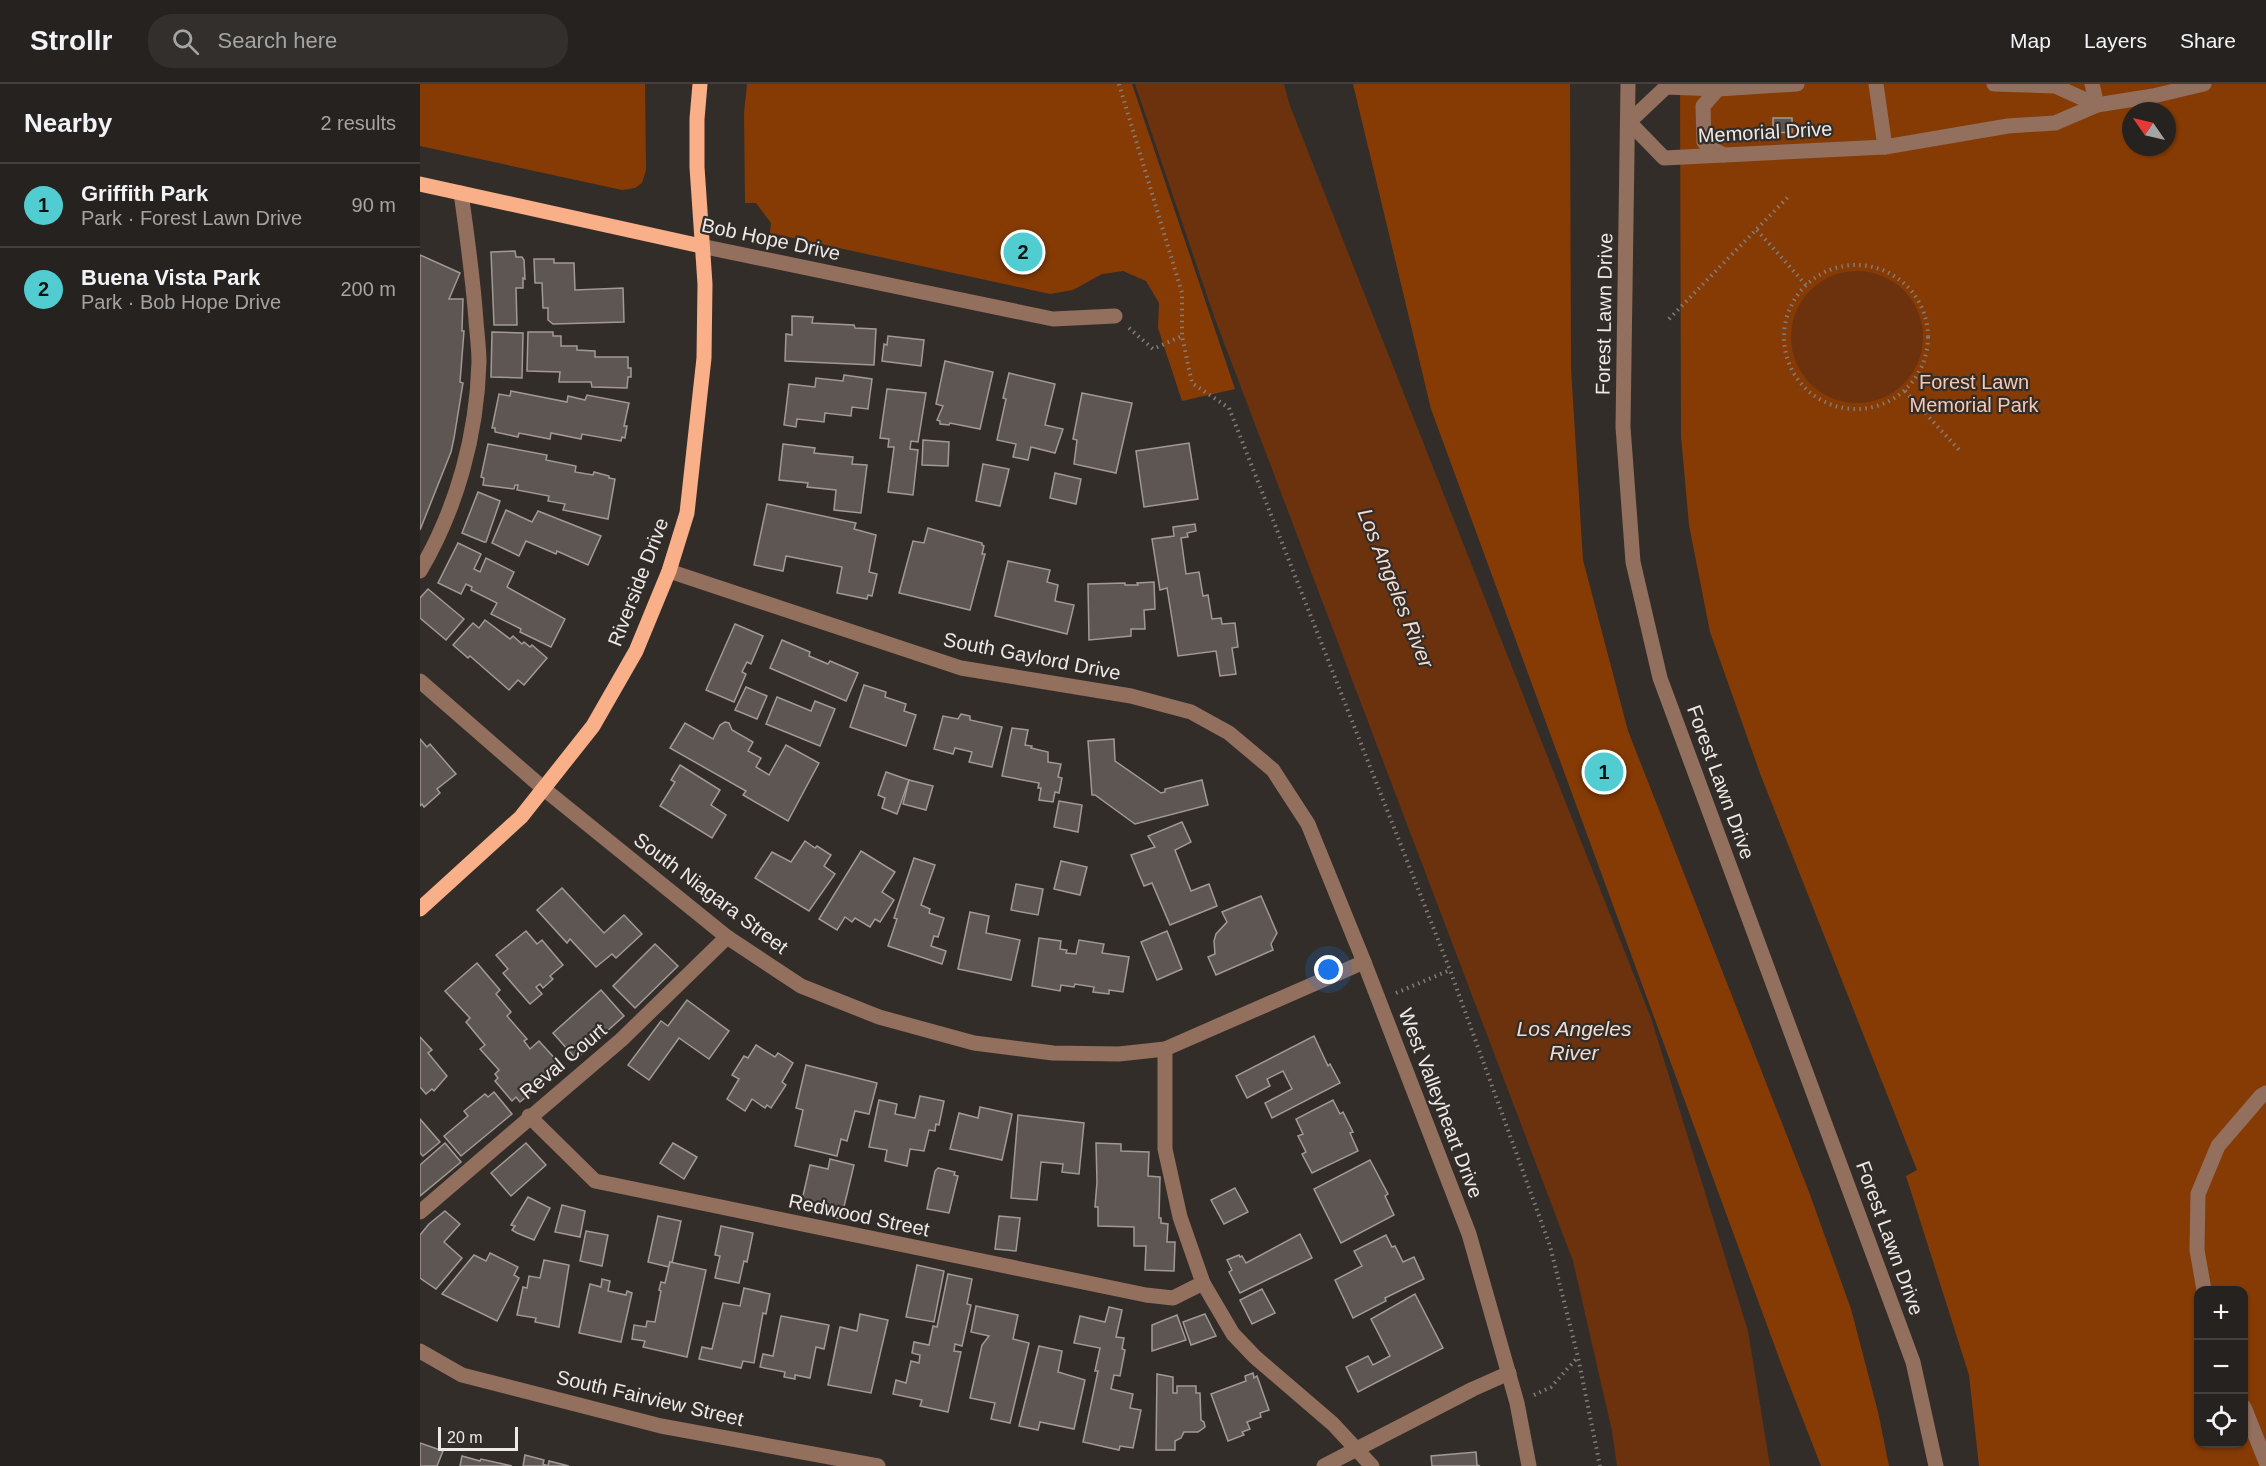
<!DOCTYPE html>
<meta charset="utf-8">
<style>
:root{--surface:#26221f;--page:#322f2c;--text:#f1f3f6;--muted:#a4a4a4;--line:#423f3d;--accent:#51ccd1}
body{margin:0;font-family:Arial,sans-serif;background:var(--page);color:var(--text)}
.controls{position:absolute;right:18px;bottom:18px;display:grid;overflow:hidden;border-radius:12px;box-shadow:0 2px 4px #0004}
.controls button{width:54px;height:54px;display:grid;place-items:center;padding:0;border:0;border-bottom:2px solid var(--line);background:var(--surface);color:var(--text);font:30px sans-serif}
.compass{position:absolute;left:1702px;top:18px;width:54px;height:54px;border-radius:50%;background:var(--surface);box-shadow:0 2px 4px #0004;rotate:304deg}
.scale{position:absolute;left:18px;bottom:15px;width:80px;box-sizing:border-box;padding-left:6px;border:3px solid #ede9e7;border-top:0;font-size:16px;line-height:21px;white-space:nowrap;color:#ede9e7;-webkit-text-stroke:4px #332d29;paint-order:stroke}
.you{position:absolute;left:909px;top:886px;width:21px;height:21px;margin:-15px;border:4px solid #fff;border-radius:50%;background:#1a73e8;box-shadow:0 0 0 9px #1a73e833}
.badge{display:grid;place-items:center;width:39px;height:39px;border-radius:50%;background:var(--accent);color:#111;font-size:20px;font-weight:700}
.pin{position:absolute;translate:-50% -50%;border:3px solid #fff;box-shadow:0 2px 6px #0006}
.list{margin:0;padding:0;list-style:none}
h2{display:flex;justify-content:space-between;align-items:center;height:78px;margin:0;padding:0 24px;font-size:26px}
h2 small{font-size:20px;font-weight:400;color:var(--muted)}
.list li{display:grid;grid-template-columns:39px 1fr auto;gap:18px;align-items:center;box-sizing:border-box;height:84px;padding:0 24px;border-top:2px solid var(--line)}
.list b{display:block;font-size:22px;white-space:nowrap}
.list p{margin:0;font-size:20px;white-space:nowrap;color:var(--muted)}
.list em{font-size:20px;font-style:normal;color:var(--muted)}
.icon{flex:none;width:33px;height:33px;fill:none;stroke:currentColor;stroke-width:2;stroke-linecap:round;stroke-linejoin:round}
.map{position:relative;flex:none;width:1846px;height:1382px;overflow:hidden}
header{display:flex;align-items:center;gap:36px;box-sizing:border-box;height:84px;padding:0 30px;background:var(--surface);border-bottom:2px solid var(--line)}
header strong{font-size:28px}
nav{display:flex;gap:33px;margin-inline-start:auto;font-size:21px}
.search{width:420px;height:54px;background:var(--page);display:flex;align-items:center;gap:15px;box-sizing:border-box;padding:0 21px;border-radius:24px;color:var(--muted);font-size:22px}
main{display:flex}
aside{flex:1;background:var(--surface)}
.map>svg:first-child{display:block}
.green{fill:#863b05;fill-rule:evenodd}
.water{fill:#6c320d}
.building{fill:#5e5653;stroke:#a19995;stroke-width:1.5}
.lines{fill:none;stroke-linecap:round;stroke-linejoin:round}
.path{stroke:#827d7a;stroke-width:4;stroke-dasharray:1.5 4.5;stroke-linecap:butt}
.minor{stroke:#936f5d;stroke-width:15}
.major{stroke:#f9af88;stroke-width:15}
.labels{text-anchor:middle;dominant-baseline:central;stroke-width:4.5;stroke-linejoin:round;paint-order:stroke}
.street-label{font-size:20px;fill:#ede9e7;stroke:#332d29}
.park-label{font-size:20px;fill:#f6c9b2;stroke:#332d29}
.water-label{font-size:21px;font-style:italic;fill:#f2dbcf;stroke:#332d29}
</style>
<header>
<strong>Strollr</strong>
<div class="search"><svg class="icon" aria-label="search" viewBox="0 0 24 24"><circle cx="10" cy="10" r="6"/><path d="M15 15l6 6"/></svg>Search here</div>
<nav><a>Map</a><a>Layers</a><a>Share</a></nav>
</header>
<main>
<aside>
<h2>Nearby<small>2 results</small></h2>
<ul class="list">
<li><span class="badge">1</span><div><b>Griffith Park</b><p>Park · Forest Lawn Drive</p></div><em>90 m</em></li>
<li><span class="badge">2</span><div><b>Buena Vista Park</b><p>Park · Bob Hope Drive</p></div><em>200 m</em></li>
</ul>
</aside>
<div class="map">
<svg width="1846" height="1382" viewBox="0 0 1846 1382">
<rect width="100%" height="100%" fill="#332d29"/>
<g class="green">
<polygon points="0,0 225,0 226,86 222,99 215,104 202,106 0,62"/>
<polygon points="327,0 712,0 815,305 762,317 738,244 739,219 726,197 703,187 682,190 653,206 630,210 350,149 351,139 336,119 325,119 324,29"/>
<polygon points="933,0 1150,0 1151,285 1163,476 1208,647 1389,1108 1431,1225 1458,1328 1469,1382 1401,1382 1362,1282 1011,325"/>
<path d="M1260,0H1846V1382H1559L1549,1291L1486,1092L1497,1086L1341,692L1290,548L1269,441L1261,352ZM1711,27H1747V63H1711ZM1778,1206H1824V1360H1778Z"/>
</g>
<g class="water">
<polygon points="715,0 864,0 870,22 1231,934 1328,1247 1350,1382 1197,1382 1192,1347 1153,1177 795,235"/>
<circle cx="1437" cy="253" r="66"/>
</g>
<g class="building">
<polygon points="1353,34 1372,34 1372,48 1353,49"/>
<polygon points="95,167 96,173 102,173 104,176 105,195 103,194 103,204 96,204 97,241 74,241 71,168"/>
<polygon points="0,171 40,189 29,215 43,215 42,247 44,247 40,298 43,299 34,354 31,368 0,446"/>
<polygon points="114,175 134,175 134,179 154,179 155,206 203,204 204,238 133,240 128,236 128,224 123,224 122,199 115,199"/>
<polygon points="372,232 393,233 392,239 434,241 435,244 456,245 454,281 365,277 366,250 372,251"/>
<polygon points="72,248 103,249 102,294 71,293"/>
<polygon points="108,248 133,248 133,252 141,252 141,262 157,262 157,266 175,267 175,273 208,273 208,284 211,284 211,293 208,293 207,304 172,303 171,298 139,298 140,288 107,287"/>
<polygon points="468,252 504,256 501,282 462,277 464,260 467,261"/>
<polygon points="525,277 573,288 560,345 530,339 529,341 520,340 520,337 517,336 523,322 516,320"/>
<polygon points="589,289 635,300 625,341 643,345 635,369 611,363 608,376 593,373 596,360 577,356 586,315 583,314"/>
<polygon points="424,291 452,295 448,325 432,323 431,332 405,329 404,338 377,335 376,343 364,341 369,300 395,303 396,294 423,297"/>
<polygon points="467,305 506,309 498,358 491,357 490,365 498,366 493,411 468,408 474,363 468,363 469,355 460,354"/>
<polygon points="91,307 147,318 148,312 165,316 167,311 209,319 204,342 207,342 205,354 202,353 201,357 162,350 161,355 131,349 130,355 99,349 98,353 75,348 75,344 72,344 79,310 90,312"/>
<polygon points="662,309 712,319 696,389 654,380 657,356 653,355"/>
<polygon points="503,356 529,358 528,382 502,381"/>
<polygon points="769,359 778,415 724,423 716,367"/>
<polygon points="68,360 127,371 126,376 156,382 155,388 173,391 174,388 189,392 189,394 195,395 188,435 143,426 145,420 128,417 129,412 97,406 98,401 95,401 94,405 63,401 64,394 61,393"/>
<polygon points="363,360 395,364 394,369 433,373 432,380 447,381 441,429 414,426 416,406 387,403 388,399 359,396"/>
<polygon points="563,380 589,385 580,422 556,417"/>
<polygon points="635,389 661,395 656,420 630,414"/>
<polygon points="58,408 80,417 66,458 64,458 42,449"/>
<polygon points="347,420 436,439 434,445 456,451 449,488 457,490 452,512 448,511 447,515 417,509 422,483 366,472 363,487 334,481"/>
<polygon points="86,426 112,438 118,427 181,452 168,481 137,467 136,470 106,457 99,472 72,459"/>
<polygon points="775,440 776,447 767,449 768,453 761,454 766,490 779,488 783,512 788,511 792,535 801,534 802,540 815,539 818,563 812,564 816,590 800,592 796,567 758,572 747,504 740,506 732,455 754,452 753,443"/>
<polygon points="508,444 562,459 562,461 564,462 562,470 565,470 550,526 479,509 493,457 504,459"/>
<polygon points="38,459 61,470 54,485 60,488 66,474 94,488 87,503 145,535 131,563 100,548 101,545 71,530 77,519 51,506 52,503 46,500 41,510 18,499"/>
<polygon points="588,477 630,486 627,498 638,501 635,517 654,521 647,550 575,532"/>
<polygon points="734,498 735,525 724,526 725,545 711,545 711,552 669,556 668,500 705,499 705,501 718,501 717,499"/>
<polygon points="8,505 44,535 26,556 0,534 0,514"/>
<polygon points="65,536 90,555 93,552 102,560 104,558 110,563 112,561 127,574 104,601 98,596 89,606 50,572 48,574 33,561 53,539 59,544"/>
<polygon points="315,540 343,552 331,580 327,578 322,588 326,590 314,618 286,606"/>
<polygon points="362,556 390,568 389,572 408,580 410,577 438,589 426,617 350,584"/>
<polygon points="444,601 466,608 465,613 486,620 484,627 496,631 486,662 430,643"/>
<polygon points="326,603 347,612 337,635 315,626"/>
<polygon points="357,613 391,627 395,617 415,625 400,662 346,640"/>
<polygon points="541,630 550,632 550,636 582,643 572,683 549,678 552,668 535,664 533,670 514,665 523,632 538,635"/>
<polygon points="305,638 309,639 312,646 333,658 328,667 341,674 336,683 349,691 366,661 399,679 368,737 323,711 326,707 250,664 265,639 293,655 300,641"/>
<polygon points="592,644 608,646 605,661 612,662 611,664 628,668 628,678 641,680 638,693 642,694 639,709 635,708 633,718 619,716 621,704 618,704 619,699 582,692"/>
<polygon points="0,655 7,663 10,660 36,690 17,705 20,709 4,723 2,720 0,722"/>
<polygon points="694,655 695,677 741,709 745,708 745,705 782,696 788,721 715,740 675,711 672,711 668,657"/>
<polygon points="260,681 300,706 291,721 306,731 292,754 240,722 255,698 251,696"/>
<polygon points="466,688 489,696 477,730 462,724 465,714 458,711"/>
<polygon points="489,696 513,702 506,726 483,720"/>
<polygon points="639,717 662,721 658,748 634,743"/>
<polygon points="762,738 771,758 755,766 771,807 789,800 797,822 750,841 732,799 724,802 711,771 735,763 728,752"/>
<polygon points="385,757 395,764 397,762 411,771 404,782 415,790 389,827 335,794 352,768 371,778"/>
<polygon points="441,767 475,788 462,808 474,816 460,838 455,835 450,843 435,834 432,838 425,833 417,846 399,835"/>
<polygon points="494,774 515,781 501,821 510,825 509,829 524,834 518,853 514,852 511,862 526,867 522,880 468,862 477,835 474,834"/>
<polygon points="641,777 667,783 660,811 634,805"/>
<polygon points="596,800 623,805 618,831 591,826"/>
<polygon points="142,804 184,849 204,831 222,850 196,874 192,870 176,883 150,855 147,859 117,826"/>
<polygon points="841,812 857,849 851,860 853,866 796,891 788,873 795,870 794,857 796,850 807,838 802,828"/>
<polygon points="550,828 569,832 566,849 600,856 591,896 538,885"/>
<polygon points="106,847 117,860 122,856 143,881 130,892 133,895 123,904 120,900 116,903 122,910 110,920 83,889 88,885 76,871"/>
<polygon points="747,847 762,885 737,896 721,858"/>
<polygon points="619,854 641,857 640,865 647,866 646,869 656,870 659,856 684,860 682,869 709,873 703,908 689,906 689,910 673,908 674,903 655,900 654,903 641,901 640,907 612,902"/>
<polygon points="235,860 258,882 215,924 193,902"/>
<polygon points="57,879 80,906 76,910 91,928 87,932 107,955 104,957 110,965 119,957 138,978 126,988 128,990 125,993 127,995 100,1018 96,1013 92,1017 75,997 78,994 75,990 79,986 60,965 65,961 46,938 50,934 25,907"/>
<polygon points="181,906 204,932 156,975 133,949"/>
<polygon points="267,916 309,947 289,975 259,954 229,996 208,981 241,937 248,942"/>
<polygon points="894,952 908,982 910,980 920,999 852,1034 845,1019 872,1005 863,987 847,995 850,1002 827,1014 816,992"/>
<polygon points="0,953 12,966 8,969 27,992 14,1007 12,1005 6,1010 0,1003"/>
<polygon points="336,961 355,973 358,969 373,979 362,998 366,1001 351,1024 347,1021 345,1024 332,1015 325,1027 307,1015 319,995 312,991 324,972 328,974"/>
<polygon points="386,981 457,999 449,1030 435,1027 427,1057 421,1055 417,1072 375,1062 383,1026 376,1024"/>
<polygon points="74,1008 92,1030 41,1072 24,1052 48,1032 44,1027 65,1010 68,1013"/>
<polygon points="500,1012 524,1017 519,1041 516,1040 515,1047 509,1046 504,1067 490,1065 487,1082 465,1077 467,1066 449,1063 459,1016 477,1020 475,1030 495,1034"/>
<polygon points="913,1016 920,1030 923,1028 933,1048 930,1049 938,1067 892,1089 882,1070 886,1068 878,1052 883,1050 876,1035"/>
<polygon points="560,1023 592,1030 582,1076 530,1065 539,1029 558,1034"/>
<polygon points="598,1031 664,1039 659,1090 642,1088 643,1080 621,1078 617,1116 591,1114"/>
<polygon points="0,1035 20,1058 3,1072 0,1069"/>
<polygon points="25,1059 41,1078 0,1112 0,1081"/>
<polygon points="106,1059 126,1081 91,1112 71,1089"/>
<polygon points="253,1059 277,1073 264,1095 240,1079"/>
<polygon points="676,1059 701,1060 701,1067 729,1068 728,1092 740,1093 739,1134 741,1134 741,1139 748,1140 747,1158 755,1158 754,1187 725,1186 726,1162 714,1162 714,1143 678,1142 678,1123 675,1123 677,1098"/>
<polygon points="410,1075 434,1081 421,1135 380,1125 390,1081 408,1085"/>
<polygon points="950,1076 968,1110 965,1112 974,1131 921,1159 894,1105"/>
<polygon points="518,1084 535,1088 534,1091 538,1092 529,1129 507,1125 515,1087"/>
<polygon points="815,1104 828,1128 804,1140 791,1116"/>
<polygon points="108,1113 130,1124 114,1156 97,1149 92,1146 95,1142 91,1141"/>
<polygon points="142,1121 165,1127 160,1153 135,1148"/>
<polygon points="25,1127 40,1140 24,1158 42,1174 16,1205 0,1194 0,1151 9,1140"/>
<polygon points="238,1132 261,1137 252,1179 250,1178 249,1183 228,1178"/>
<polygon points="579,1132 600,1134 596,1167 575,1165"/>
<polygon points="301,1142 333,1149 327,1178 324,1177 319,1199 295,1194 300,1172 295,1171"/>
<polygon points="166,1147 188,1151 182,1182 160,1177"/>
<polygon points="880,1150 892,1174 820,1209 809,1188 812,1186 807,1176 819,1171 820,1173 822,1172 826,1179"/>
<polygon points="966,1151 972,1163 975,1162 983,1178 994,1173 1004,1195 965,1214 966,1217 933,1234 915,1196 942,1182 934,1167"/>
<polygon points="70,1169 98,1183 94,1191 99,1194 77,1237 22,1210 54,1171 66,1177"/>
<polygon points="124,1176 149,1181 139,1243 115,1238 116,1234 97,1231 103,1203 107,1204 109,1192 120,1194"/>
<polygon points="250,1178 286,1186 267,1273 223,1263 225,1257 212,1255 214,1241 226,1243 227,1237 235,1238 241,1207 239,1206 241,1198 245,1199"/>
<polygon points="497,1181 524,1187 514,1238 486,1233"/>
<polygon points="528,1190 552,1195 547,1220 551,1221 542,1262 535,1260 534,1267 541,1268 528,1328 500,1322 502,1316 473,1310 476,1296 486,1299 491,1277 499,1279 500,1271 492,1269 494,1258 509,1261 513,1242 517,1243"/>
<polygon points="182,1195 190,1197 188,1207 206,1211 207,1207 212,1209 201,1258 159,1249 170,1200 181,1203"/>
<polygon points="324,1204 350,1210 346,1230 343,1229 334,1279 323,1277 321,1284 279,1275 282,1263 292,1265 303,1219 320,1222"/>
<polygon points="842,1205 855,1229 832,1240 820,1216"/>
<polygon points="995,1210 1023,1264 938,1308 926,1283 948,1272 953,1281 970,1272 951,1235"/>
<polygon points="556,1222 598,1231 593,1255 609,1259 590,1339 571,1335 575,1319 550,1314 562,1261 569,1252 551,1248"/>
<polygon points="689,1223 702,1226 696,1253 704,1254 702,1265 705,1266 700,1292 694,1291 691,1305 713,1310 710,1324 721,1326 713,1364 700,1362 699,1366 663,1358 678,1287 675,1287 680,1264 654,1259 660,1232 685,1238"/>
<polygon points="440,1230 468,1236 451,1309 408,1301 420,1243 437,1247"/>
<polygon points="785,1230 796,1252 771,1261 763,1238"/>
<polygon points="757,1231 766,1256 732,1267 732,1241"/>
<polygon points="361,1232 409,1241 404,1265 396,1263 390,1294 375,1291 375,1295 364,1293 365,1288 340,1283 343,1270 353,1272"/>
<polygon points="619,1262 642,1267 638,1288 665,1296 654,1345 620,1338 618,1346 599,1342"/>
<polygon points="833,1289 834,1294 837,1292 849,1326 840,1329 841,1333 827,1338 830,1345 822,1348 824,1351 808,1357 791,1310 826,1297 825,1292"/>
<polygon points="737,1290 753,1293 753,1309 757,1309 757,1302 776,1302 776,1309 780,1309 781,1336 784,1338 785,1343 778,1348 764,1348 761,1354 755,1357 755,1366 736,1366"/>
<polygon points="0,1359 23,1367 17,1382 0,1382"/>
<polygon points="1056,1368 1057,1381 1060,1382 1012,1382 1011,1372"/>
<polygon points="105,1371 124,1376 123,1380 128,1382 129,1377 149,1382 103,1382"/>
<polygon points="42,1372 60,1377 61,1375 92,1382 40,1382"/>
</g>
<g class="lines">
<g class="path">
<polyline points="699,0 762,209 762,252 772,299 809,324 1030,886 1130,1162 1158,1273 1180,1382"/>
<polyline points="1337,146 1386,201"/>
<circle cx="1436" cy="253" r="72"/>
<polyline points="1249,235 1368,113"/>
<polyline points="709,244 733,265 762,252"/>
<polyline points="1485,307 1541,368"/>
<polyline points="976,909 1030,886"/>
<polyline points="1114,1311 1131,1303 1158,1273"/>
</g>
<g class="minor">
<polyline points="1208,0 1203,343 1213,478 1240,594 1493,1278 1516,1382"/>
<polyline points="1456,0 1465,63"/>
<polyline points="1574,0 1635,2 1677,21"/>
<polyline points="1672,0 1677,21"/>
<polyline points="1298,5 1283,22 1284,58 1290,64 1304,71"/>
<polyline points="1209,38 1244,74 1465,63 1588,42 1635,39 1677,21 1733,12 1784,0"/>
<polyline points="1209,38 1246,3 1298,5 1377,0"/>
<polyline points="281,162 633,235 695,232"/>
<path d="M0,487C37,424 57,351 59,278C59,264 57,250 56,237C53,194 47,151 41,109"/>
<polyline points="249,487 541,584 711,612 771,628 809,649 853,686 888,740 944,878 1049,1150 1097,1319 1109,1382"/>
<polyline points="0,597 124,705 307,853 381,902 459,933 554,959 633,969 699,970 745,965 944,878"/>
<polyline points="745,965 745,1065 760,1133 783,1199 813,1250 835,1273 913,1340 952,1382"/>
<polyline points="109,1032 175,1097 726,1211 753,1214 783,1199"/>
<polyline points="0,1128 201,956 307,853"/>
<polyline points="1784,1206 1777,1166 1778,1110 1798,1062 1841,1012 1846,1009"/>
<polyline points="0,1267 42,1291 241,1342 458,1382"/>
<polyline points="1824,1323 1846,1378"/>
<polyline points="904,1382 1053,1305 1089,1289"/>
</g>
<g class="major">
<polyline points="0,100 281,162"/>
<polyline points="0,825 101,733 173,642 216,567 249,487 267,429 284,274 285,200 277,83 277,35 280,0"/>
</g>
</g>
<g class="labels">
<g class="street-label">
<text transform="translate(1345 48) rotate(-3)">Memorial Drive</text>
<text transform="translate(351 155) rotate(12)">Bob Hope Drive</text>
<text transform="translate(1184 230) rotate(-89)">Forest Lawn Drive</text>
<text transform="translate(218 498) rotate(-69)">Riverside Drive</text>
<text transform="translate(612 572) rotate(11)">South Gaylord Drive</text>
<text transform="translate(1301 698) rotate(70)">Forest Lawn Drive</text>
<text transform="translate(291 809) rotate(37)">South Niagara Street</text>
<text transform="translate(143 977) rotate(-40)">Reval Court</text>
<text transform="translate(1021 1019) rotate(69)">West Valleyheart Drive</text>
<text transform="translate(439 1131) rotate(12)">Redwood Street</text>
<text transform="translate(1470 1154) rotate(70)">Forest Lawn Drive</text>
<text transform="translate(230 1314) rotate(13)">South Fairview Street</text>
</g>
<g class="park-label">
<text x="1554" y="298">Forest Lawn<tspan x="1554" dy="23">Memorial Park</tspan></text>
</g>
<g class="water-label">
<text transform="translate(976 504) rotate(68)">Los Angeles River</text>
<text x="1154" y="944">Los Angeles<tspan x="1154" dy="24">River</tspan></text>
</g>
</g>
</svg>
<div class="controls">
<button>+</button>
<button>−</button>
<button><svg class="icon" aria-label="locate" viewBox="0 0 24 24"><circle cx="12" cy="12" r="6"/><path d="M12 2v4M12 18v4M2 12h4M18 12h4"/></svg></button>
</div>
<svg class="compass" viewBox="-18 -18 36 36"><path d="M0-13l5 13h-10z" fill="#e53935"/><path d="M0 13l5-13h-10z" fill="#a4a4a4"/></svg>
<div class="scale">20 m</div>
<div class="you"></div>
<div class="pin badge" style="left:1184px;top:688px">1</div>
<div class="pin badge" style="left:603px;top:168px">2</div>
</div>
</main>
